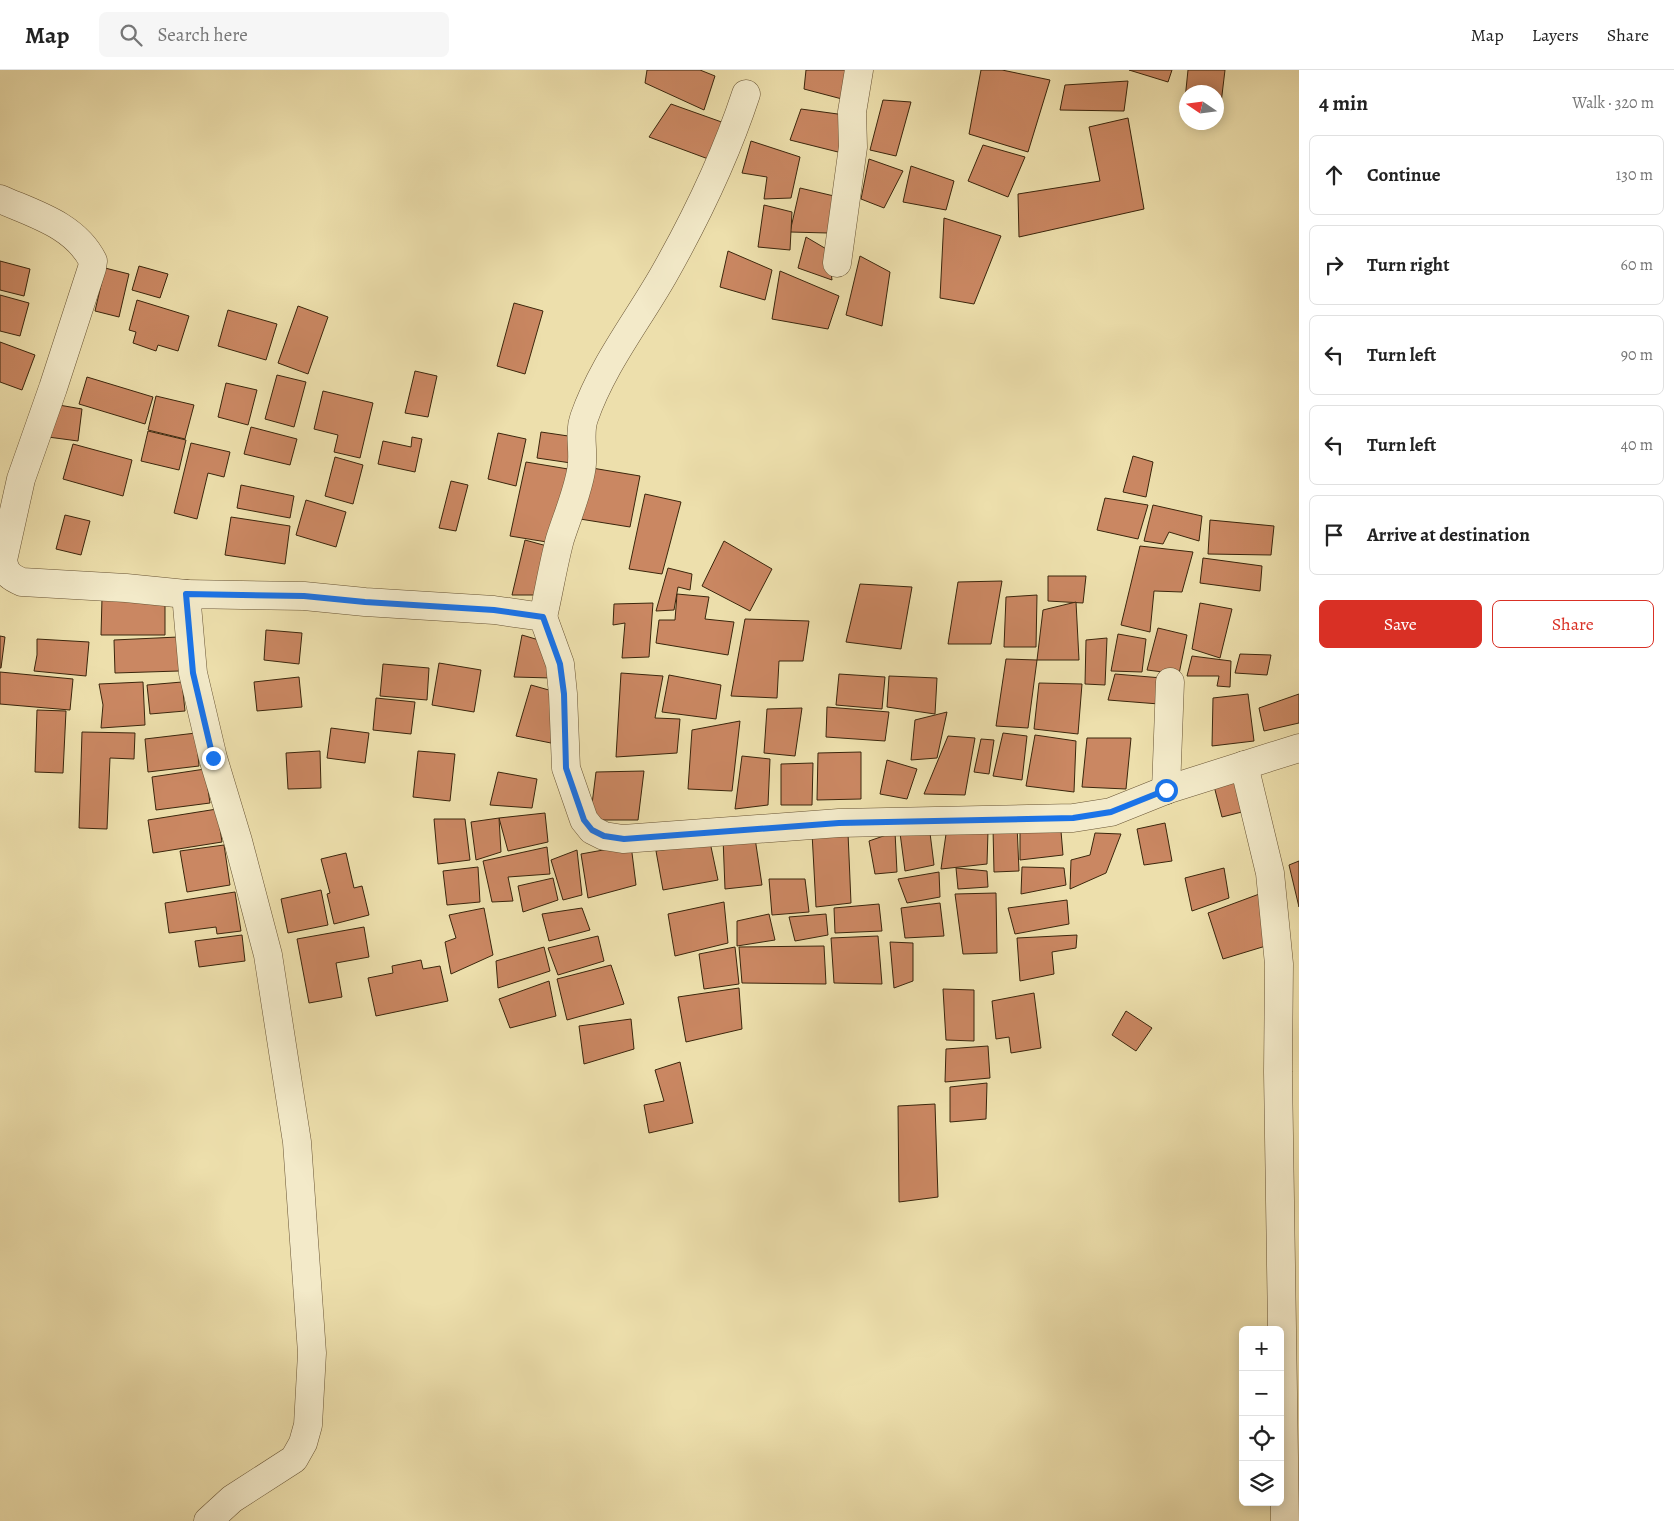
<!DOCTYPE html>
<meta charset="utf-8">
<style>
:root{--surface:#fff;--page:#f6f6f6;--text:#222;--muted:#767676;--line:#e0e0e0;--accent:#d93025}
body{margin:0;font-family:Alegreya,serif;background:var(--page);color:var(--text)}
.controls{position:absolute;right:15px;bottom:15px;display:grid;overflow:hidden;border-radius:8px;box-shadow:0 2px 12px #0003}
.controls button{width:45px;height:45px;display:grid;place-items:center;padding:0;border:0;border-bottom:1px solid var(--line);background:var(--surface);color:var(--text);font:25px sans-serif}
.compass{position:absolute;left:1179px;top:15px;width:45px;height:45px;border-radius:50%;background:var(--surface);box-shadow:0 2px 12px #0003;rotate:283deg}
.stop{position:absolute;width:15px;height:15px;margin:-11px;border:4px solid #1a73e8;border-radius:50%;background:#fff}
.stop.end{background:#1a73e8;border-color:#fff;box-shadow:0 1px 5px #0008}
.list{margin:0;padding:0;list-style:none}
h2{display:flex;justify-content:space-between;align-items:center;height:65px;margin:0;padding:0 20px;font-size:21px}
h2 small{font-size:16px;font-weight:400;color:var(--muted)}
.list li{display:grid;grid-template-columns:32px 1fr auto;gap:15px;align-items:center;box-sizing:border-box;height:80px;margin:0 10px 10px;padding:0 10px;border:1px solid var(--line);border-radius:8px}
.list b{display:block;font-size:19px;white-space:nowrap}
.list em{font-size:16px;font-style:normal;color:var(--muted)}
.actions{display:flex;gap:10px;padding:15px 20px}
.actions a{flex:1;padding:11px 0;border:1px solid var(--accent);border-radius:8px;text-align:center;font-size:18px;color:var(--accent)}
.actions .main{background:var(--accent);color:#fff}
.icon{flex:none;width:28px;height:28px;fill:none;stroke:currentColor;stroke-width:2;stroke-linecap:round;stroke-linejoin:round}
.map{position:relative;flex:none;width:1299px;height:1451px;overflow:hidden}
header{display:flex;align-items:center;gap:30px;box-sizing:border-box;height:70px;padding:0 25px;background:var(--surface);border-bottom:1px solid var(--line)}
header strong{font-size:24px}
nav{display:flex;gap:28px;margin-inline-start:auto;font-size:18px}
.search{width:350px;height:45px;background:var(--page);display:flex;align-items:center;gap:12px;box-sizing:border-box;padding:0 18px;border-radius:8px;color:var(--muted);font-size:19px}
main{display:flex}
aside{flex:1;background:var(--surface)}
.map>svg:first-child{display:block}
.building{fill:#ca8762;stroke:#3b260c}
.lines{fill:none;stroke-linecap:round;stroke-linejoin:round}
.street-casing{stroke:#685434;stroke-width:29}
.street{stroke:#f3eac9;stroke-width:28}
.route{stroke:#1a73e8;stroke-width:6}
</style>
<header>
<strong>Map</strong>
<div class="search"><svg class="icon" aria-label="search" viewBox="0 0 24 24"><circle cx="10" cy="10" r="6"/><path d="M15 15l6 6"/></svg>Search here</div>
<nav><a>Map</a><a>Layers</a><a>Share</a></nav>
</header>
<main>
<div class="map">
<svg width="1299" height="1451" viewBox="0 0 1299 1451">
<rect width="100%" height="100%" fill="#eddfac"/>
<filter id="stains"><feTurbulence type="fractalNoise" baseFrequency=".004" numOctaves="4"/><feColorMatrix values="0 0 0 0 .2 0 0 0 0 .09 0 0 0 0 .02 0 0 0 .5 -.17"/></filter>
<radialGradient id="worn" r=".72"><stop offset=".6" stop-color="#630" stop-opacity="0"/><stop offset="1" stop-color="#630" stop-opacity=".3"/></radialGradient>
<g class="building">
<polygon points="647,0 700,0 715,6 704,40 645,13"/>
<polygon points="806,0 848,0 842,29 804,19"/>
<polygon points="981,0 1002,0 1050,10 1028,82 969,64"/>
<polygon points="1129,0 1172,0 1168,12"/>
<polygon points="1188,0 1225,0 1219,50 1216,50 1216,22 1186,22 1186,49 1183,49"/>
<polygon points="1128,11 1124,41 1060,40 1065,15"/>
<polygon points="883,30 911,32 896,86 870,80"/>
<polygon points="671,34 730,55 711,90 649,67"/>
<polygon points="801,39 845,45 842,83 790,70"/>
<polygon points="1128,48 1144,139 1019,167 1018,124 1100,111 1089,57"/>
<polygon points="751,71 800,87 791,128 764,129 767,107 742,103"/>
<polygon points="983,75 1025,87 1008,127 968,111"/>
<polygon points="869,89 903,101 884,138 861,129"/>
<polygon points="911,96 954,111 946,140 903,132"/>
<polygon points="800,118 834,126 828,163 790,162"/>
<polygon points="764,135 792,142 790,180 758,177"/>
<polygon points="944,148 1001,166 974,234 940,228"/>
<polygon points="806,167 828,180 832,210 798,198"/>
<polygon points="728,181 772,200 765,230 720,217"/>
<polygon points="860,186 890,202 882,256 846,245"/>
<polygon points="0,191 30,199 24,226 0,220"/>
<polygon points="139,196 168,204 160,228 132,220"/>
<polygon points="105,198 129,204 119,247 95,241"/>
<polygon points="780,201 839,226 828,259 772,249"/>
<polygon points="0,225 29,233 20,266 0,261"/>
<polygon points="137,230 189,246 178,281 158,275 156,281 133,273 136,262 129,260"/>
<polygon points="514,233 543,241 525,304 497,296"/>
<polygon points="298,236 328,247 308,304 278,293"/>
<polygon points="228,240 277,254 266,290 218,276"/>
<polygon points="0,272 35,285 22,320 0,312"/>
<polygon points="415,301 437,306 428,347 405,343"/>
<polygon points="277,305 306,312 294,357 265,349"/>
<polygon points="87,307 153,327 145,354 79,334"/>
<polygon points="226,313 257,320 248,355 218,347"/>
<polygon points="323,321 373,333 360,388 334,382 338,365 314,359"/>
<polygon points="156,326 194,335 185,369 148,360"/>
<polygon points="53,334 82,339 78,371 48,367"/>
<polygon points="251,357 297,369 290,395 244,384"/>
<polygon points="148,361 186,370 179,400 141,391"/>
<polygon points="541,362 575,367 571,393 537,388"/>
<polygon points="498,363 526,369 516,416 488,409"/>
<polygon points="412,367 422,369 415,402 378,394 383,371 411,377"/>
<polygon points="191,373 230,382 224,407 208,403 197,449 174,443"/>
<polygon points="73,374 132,390 123,426 63,409"/>
<polygon points="1133,386 1153,392 1146,427 1123,422"/>
<polygon points="335,387 363,395 353,434 325,426"/>
<polygon points="526,392 574,400 553,473 510,466"/>
<polygon points="592,398 640,406 630,457 580,449"/>
<polygon points="451,411 468,415 456,461 439,458"/>
<polygon points="241,415 294,426 290,448 237,438"/>
<polygon points="645,424 681,432 662,504 629,499"/>
<polygon points="1105,428 1148,435 1138,469 1097,460"/>
<polygon points="306,430 346,442 336,477 296,465"/>
<polygon points="1153,435 1202,446 1199,471 1169,462 1163,474 1144,471"/>
<polygon points="65,445 90,451 81,485 56,479"/>
<polygon points="231,447 290,456 285,494 225,485"/>
<polygon points="1210,450 1274,456 1271,485 1208,484"/>
<polygon points="525,470 547,476 538,525 512,525"/>
<polygon points="724,471 772,499 750,541 702,516"/>
<polygon points="1140,476 1193,482 1182,522 1154,521 1150,562 1121,555"/>
<polygon points="1203,488 1262,496 1260,521 1200,513"/>
<polygon points="668,498 692,504 690,520 678,517 674,540 656,541"/>
<polygon points="1048,506 1086,506 1083,533 1048,531"/>
<polygon points="1002,511 991,574 948,574 958,512"/>
<polygon points="860,514 912,517 901,579 846,572"/>
<polygon points="677,524 709,527 705,549 734,552 728,585 656,573 659,550 675,550"/>
<polygon points="1037,525 1036,577 1004,577 1006,527"/>
<polygon points="102,528 165,529 165,565 101,565"/>
<polygon points="1076,532 1079,590 1037,590 1043,540"/>
<polygon points="653,533 649,587 622,588 625,553 613,555 614,534"/>
<polygon points="1200,533 1232,539 1220,588 1192,579"/>
<polygon points="745,549 809,551 803,591 779,591 777,628 731,626"/>
<polygon points="1158,558 1187,565 1179,604 1147,600"/>
<polygon points="266,560 302,563 299,594 264,590"/>
<polygon points="1118,564 1146,569 1142,602 1111,601"/>
<polygon points="522,565 549,573 552,608 514,607"/>
<polygon points="0,566 5,567 1,598 0,598"/>
<polygon points="178,567 179,601 115,603 114,570"/>
<polygon points="1107,568 1105,615 1085,614 1086,570"/>
<polygon points="37,569 89,572 86,606 34,601 37,585"/>
<polygon points="1240,584 1271,585 1267,605 1235,603"/>
<polygon points="1192,586 1231,591 1230,617 1217,616 1219,606 1187,606"/>
<polygon points="1006,589 1037,590 1028,658 996,656"/>
<polygon points="439,593 481,600 474,642 432,635"/>
<polygon points="383,594 429,598 427,630 380,626"/>
<polygon points="0,602 73,609 70,640 0,634"/>
<polygon points="621,603 663,606 655,648 680,649 677,683 616,687"/>
<polygon points="839,604 885,607 882,639 836,635"/>
<polygon points="1115,604 1162,608 1159,634 1108,630"/>
<polygon points="669,605 721,615 716,649 662,642"/>
<polygon points="889,606 937,608 935,644 887,637"/>
<polygon points="299,607 302,637 257,641 254,612"/>
<polygon points="143,612 145,655 101,658 103,635 99,614"/>
<polygon points="182,612 185,641 150,644 147,615"/>
<polygon points="1039,613 1082,614 1078,664 1034,659"/>
<polygon points="531,615 556,622 551,673 516,666"/>
<polygon points="1248,624 1254,671 1212,676 1213,628"/>
<polygon points="1299,624 1299,653 1264,661 1259,638"/>
<polygon points="376,628 415,632 411,664 373,660"/>
<polygon points="827,637 889,642 885,671 826,667"/>
<polygon points="802,638 795,686 764,683 767,639"/>
<polygon points="37,640 66,641 63,703 35,702"/>
<polygon points="947,642 937,688 911,690 915,650"/>
<polygon points="740,651 732,721 688,719 692,660"/>
<polygon points="331,658 369,663 365,693 327,688"/>
<polygon points="82,662 135,663 134,689 110,688 107,759 79,758"/>
<polygon points="196,663 199,696 148,702 145,669"/>
<polygon points="1003,663 1027,666 1022,710 993,706"/>
<polygon points="1035,665 1076,671 1074,722 1026,716"/>
<polygon points="948,666 975,668 965,725 924,724"/>
<polygon points="1087,668 1131,668 1126,719 1082,717"/>
<polygon points="981,669 994,670 989,704 974,702"/>
<polygon points="320,681 321,718 288,719 286,683"/>
<polygon points="418,681 455,684 450,731 413,727"/>
<polygon points="861,682 861,729 817,730 818,683"/>
<polygon points="742,686 770,689 768,735 735,739"/>
<polygon points="887,690 917,699 907,729 880,724"/>
<polygon points="813,693 812,735 781,735 781,694"/>
<polygon points="205,699 210,733 156,740 152,707"/>
<polygon points="644,701 638,750 590,750 596,702"/>
<polygon points="498,702 537,709 532,738 490,735"/>
<polygon points="1241,707 1250,740 1222,747 1214,716"/>
<polygon points="217,739 222,772 153,783 148,750"/>
<polygon points="545,743 548,772 508,781 499,748"/>
<polygon points="499,748 501,782 476,790 471,752"/>
<polygon points="434,749 465,749 470,790 438,794"/>
<polygon points="1165,753 1172,791 1144,795 1137,759"/>
<polygon points="929,755 934,795 905,801 900,763"/>
<polygon points="1017,755 1019,801 994,802 993,758"/>
<polygon points="988,761 987,794 941,799 946,764"/>
<polygon points="1061,761 1063,785 1020,790 1020,762"/>
<polygon points="895,762 897,802 875,804 869,771"/>
<polygon points="812,763 848,763 851,833 816,837"/>
<polygon points="1095,763 1121,764 1106,803 1070,819 1071,790 1090,785"/>
<polygon points="723,768 755,768 762,815 725,819"/>
<polygon points="710,772 718,810 663,820 656,781"/>
<polygon points="224,775 230,815 187,822 180,781"/>
<polygon points="631,775 636,815 588,828 581,784"/>
<polygon points="547,777 550,804 508,807 513,831 492,832 483,791"/>
<polygon points="577,780 582,825 563,830 551,790"/>
<polygon points="346,783 354,818 362,816 369,845 334,854 327,824 330,823 321,789"/>
<polygon points="1299,791 1299,837 1289,795"/>
<polygon points="478,797 480,832 447,835 443,801"/>
<polygon points="1022,797 1064,798 1066,815 1021,824"/>
<polygon points="956,798 987,801 988,817 958,819"/>
<polygon points="1224,798 1229,828 1192,841 1185,808"/>
<polygon points="939,802 940,827 907,833 898,809"/>
<polygon points="553,808 558,830 523,842 518,816"/>
<polygon points="769,809 805,809 809,842 772,845"/>
<polygon points="321,820 328,855 288,863 281,829"/>
<polygon points="235,822 241,861 217,864 216,857 169,863 165,833"/>
<polygon points="996,823 997,883 963,884 955,824"/>
<polygon points="1262,823 1269,875 1223,889 1208,843"/>
<polygon points="1067,830 1069,854 1015,864 1008,838"/>
<polygon points="724,832 728,873 675,886 668,844"/>
<polygon points="940,833 944,866 905,868 901,838"/>
<polygon points="879,834 882,861 835,863 834,838"/>
<polygon points="484,838 493,885 451,904 445,872 456,868 449,845"/>
<polygon points="582,838 590,860 549,871 542,844"/>
<polygon points="769,844 775,870 737,876 737,851"/>
<polygon points="826,844 828,865 795,871 789,847"/>
<polygon points="364,857 369,887 336,893 342,927 309,933 297,869"/>
<polygon points="242,865 245,891 199,897 195,871"/>
<polygon points="1077,865 1076,878 1052,882 1054,904 1020,911 1017,868"/>
<polygon points="598,866 604,891 558,905 548,878"/>
<polygon points="878,866 882,914 834,913 831,868"/>
<polygon points="890,872 913,873 913,911 894,918"/>
<polygon points="824,876 826,914 742,913 739,877"/>
<polygon points="544,877 550,901 498,918 496,891"/>
<polygon points="735,877 739,914 704,919 699,884"/>
<polygon points="421,890 423,899 440,896 448,931 376,946 368,908 393,903 392,896"/>
<polygon points="611,895 624,934 567,950 557,909"/>
<polygon points="549,911 556,946 510,958 499,929"/>
<polygon points="739,918 742,959 686,972 678,927"/>
<polygon points="943,919 974,920 974,971 946,970"/>
<polygon points="1034,923 1041,978 1011,983 1009,967 996,969 992,931"/>
<polygon points="1126,941 1152,958 1136,981 1112,965"/>
<polygon points="631,949 634,979 584,994 579,956"/>
<polygon points="988,976 990,1008 945,1012 946,979"/>
<polygon points="680,992 693,1053 649,1063 644,1035 664,1031 655,1000"/>
<polygon points="987,1013 986,1049 950,1052 950,1017"/>
<polygon points="935,1034 938,1127 899,1132 898,1036"/>
</g>
<g class="lines">
<defs>
<g id="street">
<path d="M0,129C34,144 75,155 93,191L92,198L53,318L21,409L3,490C5,503 10,507 22,512L126,518L186,524"/>
<polyline points="837,193 853,77 852,42 859,0"/>
<path d="M543,547C549,521 553,495 560,469C567,447 577,424 581,401C585,383 578,365 584,348C602,296 636,253 663,206C696,148 725,88 746,24"/>
<polyline points="1244,695 1270,803 1279,894 1278,1002 1285,1451"/>
<polyline points="1166,720 1170,612"/>
<polyline points="208,1451 232,1429 294,1389 303,1373 308,1355 312,1283 297,1072 268,885 238,771 213,688 193,603 186,524 304,526 365,532 494,540 543,547 560,594 563,624 566,698 584,750 592,760 604,766 623,769 839,753 1073,748 1111,742 1166,720 1299,678"/>
</g>
</defs>
<use href="#street" class="street-casing"/>
<use href="#street" class="street"/>
</g>
<g class="lines">
<polyline class="route" points="213,688 193,603 186,524 304,526 365,532 494,540 543,547 560,594 564,624 566,698 584,750 592,760 604,766 624,769 839,753 1073,748 1111,742 1166,720"/>
</g>
<rect width="100%" height="100%" filter="url(#stains)"/>
<rect width="100%" height="100%" fill="url(#worn)"/>
</svg>
<div class="controls">
<button>+</button>
<button>−</button>
<button><svg class="icon" aria-label="locate" viewBox="0 0 24 24"><circle cx="12" cy="12" r="6"/><path d="M12 2v4M12 18v4M2 12h4M18 12h4"/></svg></button>
<button><svg class="icon" aria-label="layers" viewBox="0 0 24 24"><path d="M12 4l9 5-9 5-9-5zM3 14l9 5 9-5"/></svg></button>
</div>
<svg class="compass" viewBox="-18 -18 36 36"><path d="M0-13l5 13h-10z" fill="#e53935"/><path d="M0 13l5-13h-10z" fill="#767676"/></svg>
<div class="stop" style="left:1166px;top:720px"></div>
<div class="stop end" style="left:213px;top:688px"></div>
</div>
<aside>
<h2>4 min<small>Walk · 320 m</small></h2>
<ul class="list">
<li><svg class="icon" aria-label="ahead" viewBox="0 0 24 24"><path d="M12 20V5M6 11l6-6 6 6"/></svg><div><b>Continue</b></div><em>130 m</em></li>
<li><svg class="icon" aria-label="right" viewBox="0 0 24 24"><path d="M7 20v-9h11M14 6l5 5-5 5"/></svg><div><b>Turn right</b></div><em>60 m</em></li>
<li><svg class="icon" aria-label="left" viewBox="0 0 24 24"><path d="M17 20v-9H6M10 6l-5 5 5 5"/></svg><div><b>Turn left</b></div><em>90 m</em></li>
<li><svg class="icon" aria-label="left" viewBox="0 0 24 24"><path d="M17 20v-9H6M10 6l-5 5 5 5"/></svg><div><b>Turn left</b></div><em>40 m</em></li>
<li><svg class="icon" aria-label="arrive" viewBox="0 0 24 24"><path d="M6 21V4h12l-3 4 3 4H6"/></svg><div><b>Arrive at destination</b></div></li>
</ul>
<div class="actions"><a class="main">Save</a><a>Share</a></div>
</aside>
</main>
